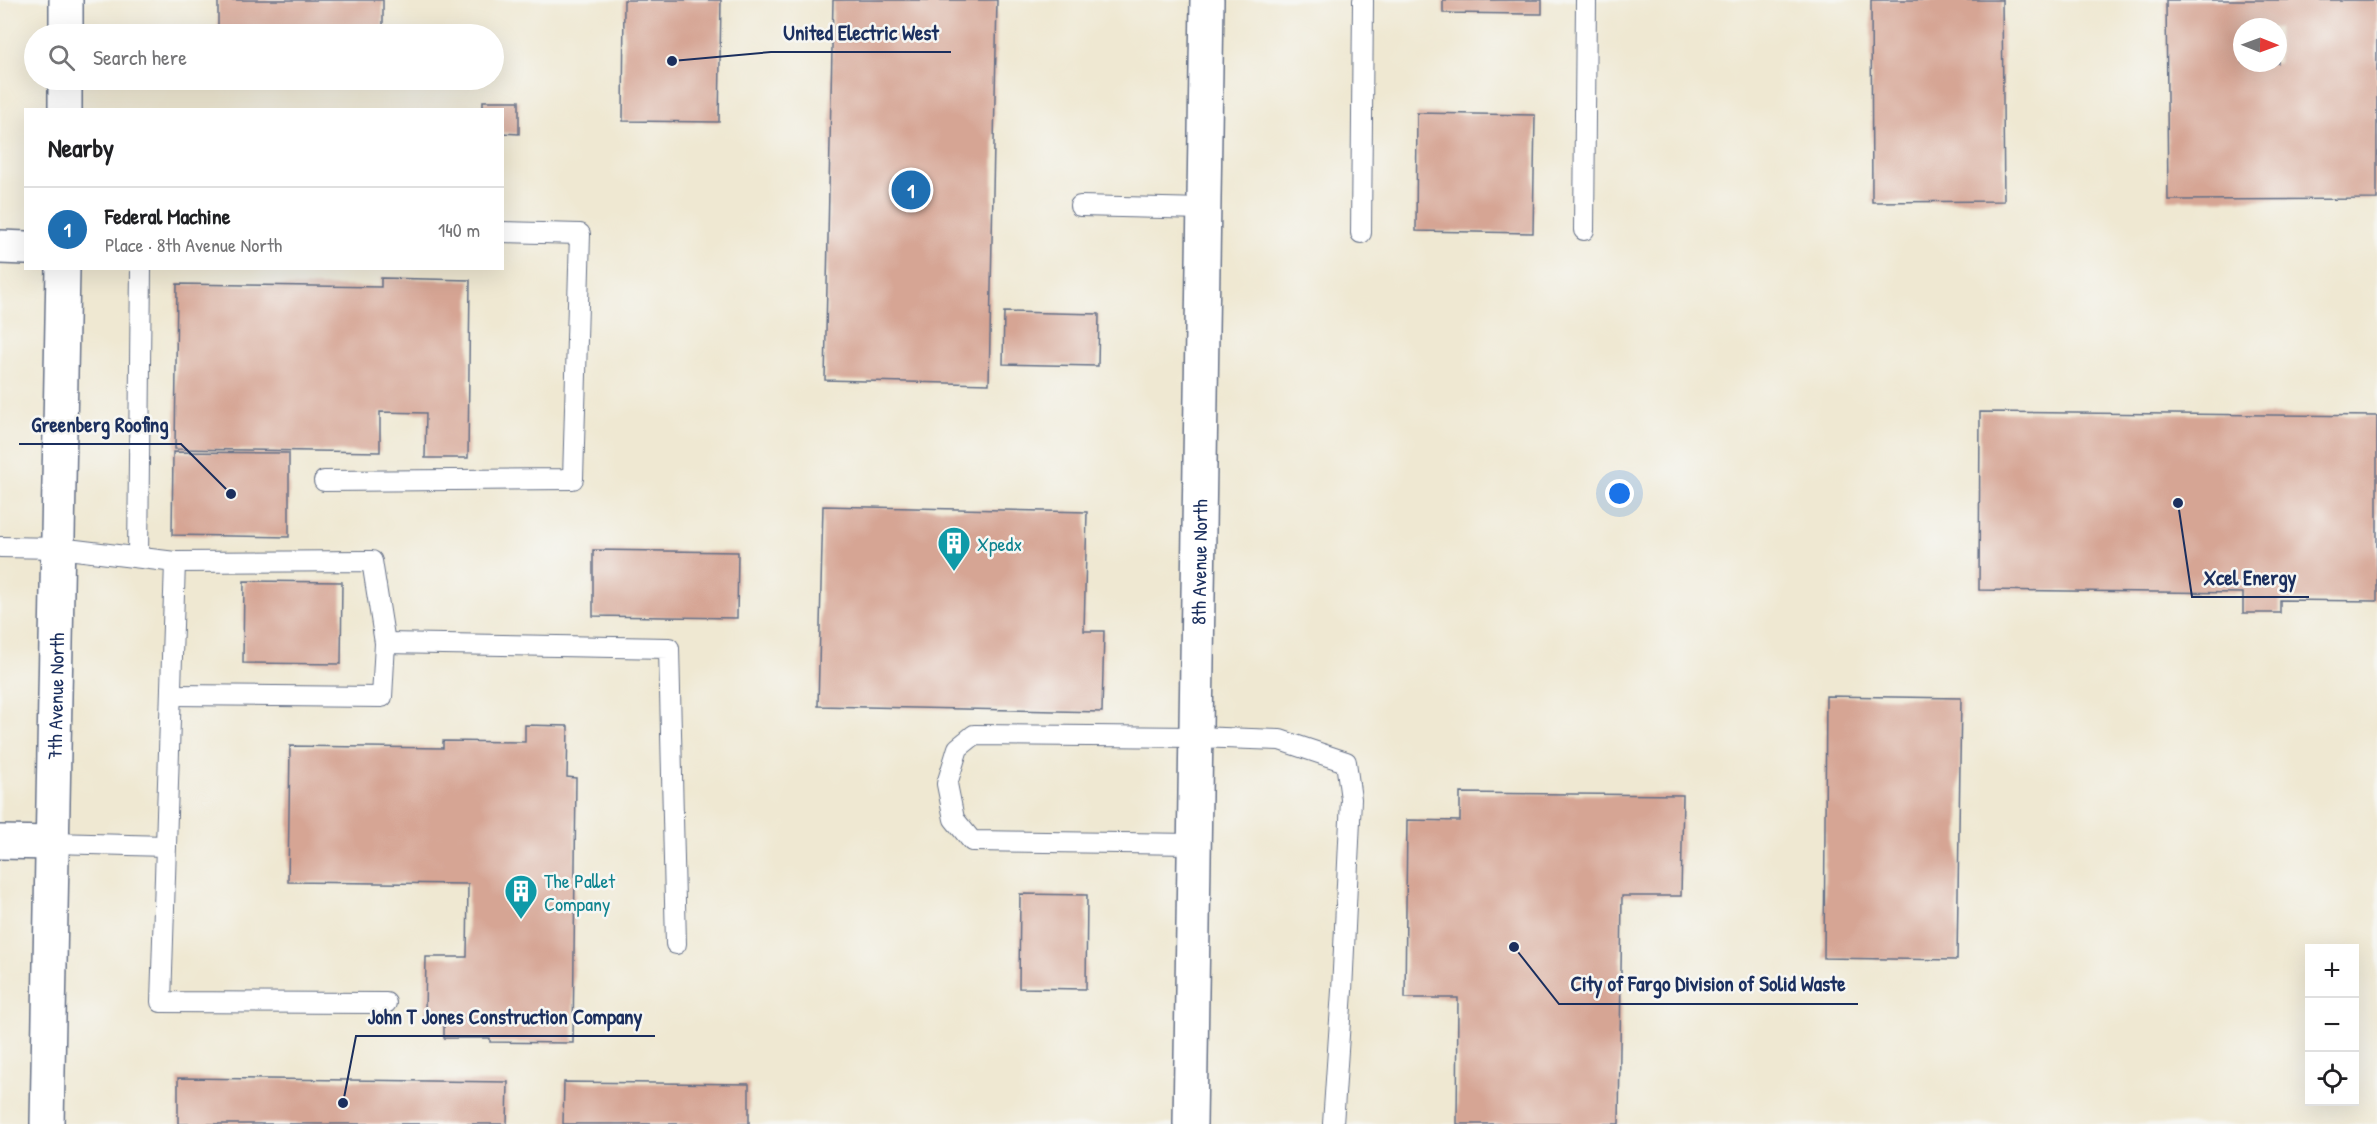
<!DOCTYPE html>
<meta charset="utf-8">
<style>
:root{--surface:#fff;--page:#f6f6f6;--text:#202124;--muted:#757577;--line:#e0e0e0;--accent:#1f6fb2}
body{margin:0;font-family:"Patrick Hand",sans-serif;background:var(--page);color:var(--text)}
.controls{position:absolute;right:18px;bottom:18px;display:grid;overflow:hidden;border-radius:0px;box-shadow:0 6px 24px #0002}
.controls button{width:54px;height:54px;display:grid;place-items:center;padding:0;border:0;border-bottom:2px solid var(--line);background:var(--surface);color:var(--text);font:30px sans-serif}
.compass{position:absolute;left:2233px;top:18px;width:54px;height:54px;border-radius:50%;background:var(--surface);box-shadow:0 6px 24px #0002;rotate:91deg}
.you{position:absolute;left:1620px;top:494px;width:21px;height:21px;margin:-15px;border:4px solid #fff;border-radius:50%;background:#1a73e8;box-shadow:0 0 0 9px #1a73e833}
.badge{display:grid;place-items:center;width:39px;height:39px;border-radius:50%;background:var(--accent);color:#fff;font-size:20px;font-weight:700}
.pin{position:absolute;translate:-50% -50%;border:3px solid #fff;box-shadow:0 2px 6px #0006}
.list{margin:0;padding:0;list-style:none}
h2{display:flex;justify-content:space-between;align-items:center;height:78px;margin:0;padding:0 24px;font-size:26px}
h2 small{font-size:20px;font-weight:400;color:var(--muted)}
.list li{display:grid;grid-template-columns:39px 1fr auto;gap:18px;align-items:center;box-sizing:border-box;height:84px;padding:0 24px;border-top:2px solid var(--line)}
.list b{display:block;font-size:22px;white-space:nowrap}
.list p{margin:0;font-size:20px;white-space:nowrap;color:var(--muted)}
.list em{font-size:20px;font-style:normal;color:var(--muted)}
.icon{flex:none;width:33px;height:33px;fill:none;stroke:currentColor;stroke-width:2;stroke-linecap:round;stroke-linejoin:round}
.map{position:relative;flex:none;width:2377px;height:1124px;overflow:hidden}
.search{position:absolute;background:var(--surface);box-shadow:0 6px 24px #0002;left:24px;top:24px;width:480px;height:66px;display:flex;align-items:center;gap:15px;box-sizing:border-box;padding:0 21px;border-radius:33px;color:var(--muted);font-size:22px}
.panel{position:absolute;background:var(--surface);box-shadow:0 6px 24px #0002;left:24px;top:108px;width:480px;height:162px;border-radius:0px}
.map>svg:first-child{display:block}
.building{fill:#d6a594;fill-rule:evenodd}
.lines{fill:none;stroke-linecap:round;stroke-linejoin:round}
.service-casing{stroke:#657087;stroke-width:22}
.minor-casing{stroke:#657087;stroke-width:36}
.secondary-casing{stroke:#657087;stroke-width:36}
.service{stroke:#fff;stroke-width:20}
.minor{stroke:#fff;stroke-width:33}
.secondary{stroke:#fff;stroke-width:33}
.labels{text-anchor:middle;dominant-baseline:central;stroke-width:5;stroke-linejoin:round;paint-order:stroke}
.culture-label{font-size:20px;fill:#0d838f;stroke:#f6f6f2;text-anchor:start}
.street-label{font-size:20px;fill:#1b2f5e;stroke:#f6f6f2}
.leader{fill:none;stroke:#1b2f5e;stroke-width:2}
.callout-dot{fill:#1b2f5e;stroke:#f6f6f2;stroke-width:2}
.callout-label{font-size:21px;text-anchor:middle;font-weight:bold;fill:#1b2f5e;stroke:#f6f6f2;stroke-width:5;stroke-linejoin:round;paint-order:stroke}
</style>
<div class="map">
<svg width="2377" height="1124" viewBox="0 0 2377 1124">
<rect width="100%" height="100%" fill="#f6f6f2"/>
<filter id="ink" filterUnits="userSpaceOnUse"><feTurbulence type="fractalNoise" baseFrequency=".0167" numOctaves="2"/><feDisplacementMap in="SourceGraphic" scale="12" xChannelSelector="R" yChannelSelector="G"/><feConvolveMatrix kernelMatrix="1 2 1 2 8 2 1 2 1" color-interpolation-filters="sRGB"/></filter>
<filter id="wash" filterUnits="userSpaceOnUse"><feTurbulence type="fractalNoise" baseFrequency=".008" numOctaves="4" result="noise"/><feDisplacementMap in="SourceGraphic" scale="24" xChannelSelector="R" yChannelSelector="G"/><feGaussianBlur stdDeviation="1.35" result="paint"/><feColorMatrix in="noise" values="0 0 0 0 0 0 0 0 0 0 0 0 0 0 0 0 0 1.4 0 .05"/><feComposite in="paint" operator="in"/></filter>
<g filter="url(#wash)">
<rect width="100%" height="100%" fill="#efe8d2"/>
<g id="blocks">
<g class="building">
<rect x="218" y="0" width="165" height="34"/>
<polygon points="624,0 721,0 719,122 623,121"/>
<polygon points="833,0 997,0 989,384 825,380"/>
<polygon points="1443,0 1542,0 1542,14 1443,13"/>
<polygon points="1871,0 2002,0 2004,201 1872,202"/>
<path d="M2166,0H2377V199L2168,200ZM2242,27H2278V63H2242Z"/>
<polygon points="483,101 519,101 519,134 502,133 502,110 483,110"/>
<polygon points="1417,113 1535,115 1533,233 1416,231"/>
<polygon points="381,278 470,280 468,458 425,458 426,413 380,412 380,452 175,449 177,284 381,287"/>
<polygon points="1004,312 1099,314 1098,366 1003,364"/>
<polygon points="1980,412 2377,416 2377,601 2280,600 2280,613 2243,613 2243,593 1979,590"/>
<polygon points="173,452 289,453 289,537 172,535"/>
<polygon points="823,506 1087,512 1084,631 1104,631 1102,712 818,706"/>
<polygon points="593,550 738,552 737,618 593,616"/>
<polygon points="244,581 342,582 341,664 243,663"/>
<polygon points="1826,696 1961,698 1957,960 1824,958"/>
<polygon points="525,725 568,726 567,777 576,778 573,1043 490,1042 490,1038 444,1038 444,1014 425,1014 426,957 467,957 468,884 288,882 290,746 443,748 443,741 525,742"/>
<polygon points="1460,793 1683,795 1681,896 1622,896 1619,1124 1457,1124 1458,998 1405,998 1407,820 1460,821"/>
<polygon points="1020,894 1087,895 1086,989 1019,988"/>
<polygon points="178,1078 508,1082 507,1124 178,1124"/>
<polygon points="564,1082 749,1084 749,1124 563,1124"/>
</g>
</g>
</g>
<g filter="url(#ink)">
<use href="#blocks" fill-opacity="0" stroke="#657087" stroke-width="1.5"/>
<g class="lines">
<defs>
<g id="service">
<polyline points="1080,206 1204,209"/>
<polyline points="1584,230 1586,0"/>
<polyline points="1361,233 1363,0"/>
<polyline points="324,481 573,479 580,234 502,232"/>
<polyline points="0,547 59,548 175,562 166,846 53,843"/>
<polyline points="138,557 141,268"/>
<polyline points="175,562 372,561 385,643"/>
<polyline points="171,695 382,697 385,643 669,648 676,944"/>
<polyline points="1194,844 972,841 954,819 947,784 958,748 974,735 1196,737 1280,740 1346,762 1351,799 1342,991 1333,1124"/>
<polyline points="166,846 161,1002 386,1003"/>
</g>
<g id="minor">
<polyline points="0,247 26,248"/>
<polyline points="0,842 53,843"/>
<path id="s1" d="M1190,1124L1207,0"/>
</g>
<g id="secondary">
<polyline points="66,34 66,0"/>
<polyline points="65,110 65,80"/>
<path id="s2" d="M47,1124L63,268"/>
</g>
</defs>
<use href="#service" class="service-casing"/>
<use href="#minor" class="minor-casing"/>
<use href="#secondary" class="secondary-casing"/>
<use href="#service" class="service"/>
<use href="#minor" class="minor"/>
<use href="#secondary" class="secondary"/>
</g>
</g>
<defs>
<symbol id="building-pin" viewBox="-11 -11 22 30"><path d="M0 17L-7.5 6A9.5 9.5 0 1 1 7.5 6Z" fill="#0f9aa8" stroke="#f6f6f2"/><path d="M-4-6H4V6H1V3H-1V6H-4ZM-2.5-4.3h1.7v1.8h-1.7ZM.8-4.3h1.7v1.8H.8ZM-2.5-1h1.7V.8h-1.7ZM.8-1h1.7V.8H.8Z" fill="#fff"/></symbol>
</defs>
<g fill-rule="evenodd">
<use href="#building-pin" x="935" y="524" width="38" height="52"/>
<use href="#building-pin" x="502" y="872" width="38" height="52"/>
</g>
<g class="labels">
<g class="culture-label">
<text x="977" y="543">Xpedx</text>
<text x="544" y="880">The Pallet<tspan x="544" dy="23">Company</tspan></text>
</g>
<g class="street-label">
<text stroke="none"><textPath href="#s1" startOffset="562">8th Avenue North</textPath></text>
<text stroke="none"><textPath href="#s2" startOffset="428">7th Avenue North</textPath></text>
</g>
</g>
<path class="leader" d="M672 61L771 52H951M231 494L181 444H19M2178 503L2192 597H2309M1514 947L1559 1004H1858M343 1103L356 1036H655"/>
<g class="callout-dot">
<circle cx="672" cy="61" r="6"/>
<circle cx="231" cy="494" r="6"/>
<circle cx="2178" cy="503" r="6"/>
<circle cx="1514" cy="947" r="6"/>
<circle cx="343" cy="1103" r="6"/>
</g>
<g class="callout-label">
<text x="861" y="40">United Electric West</text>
<text x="100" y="432">Greenberg Roofing</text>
<text x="2250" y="585">Xcel Energy</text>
<text x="1708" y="991">City of Fargo Division of Solid Waste</text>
<text x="505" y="1024">John T Jones Construction Company</text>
</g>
</svg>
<div class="controls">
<button>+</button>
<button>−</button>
<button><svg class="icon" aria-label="locate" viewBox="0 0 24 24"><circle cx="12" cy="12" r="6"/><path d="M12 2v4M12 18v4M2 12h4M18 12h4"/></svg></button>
</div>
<svg class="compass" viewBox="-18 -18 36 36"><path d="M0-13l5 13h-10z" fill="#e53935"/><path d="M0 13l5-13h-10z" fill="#757577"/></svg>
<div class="you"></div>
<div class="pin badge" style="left:911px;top:190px">1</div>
<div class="search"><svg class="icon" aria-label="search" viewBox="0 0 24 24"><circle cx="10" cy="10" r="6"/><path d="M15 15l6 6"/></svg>Search here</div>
<section class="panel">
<h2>Nearby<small></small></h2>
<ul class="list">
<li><span class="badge">1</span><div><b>Federal Machine</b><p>Place · 8th Avenue North</p></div><em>140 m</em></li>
</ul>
</section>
</div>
